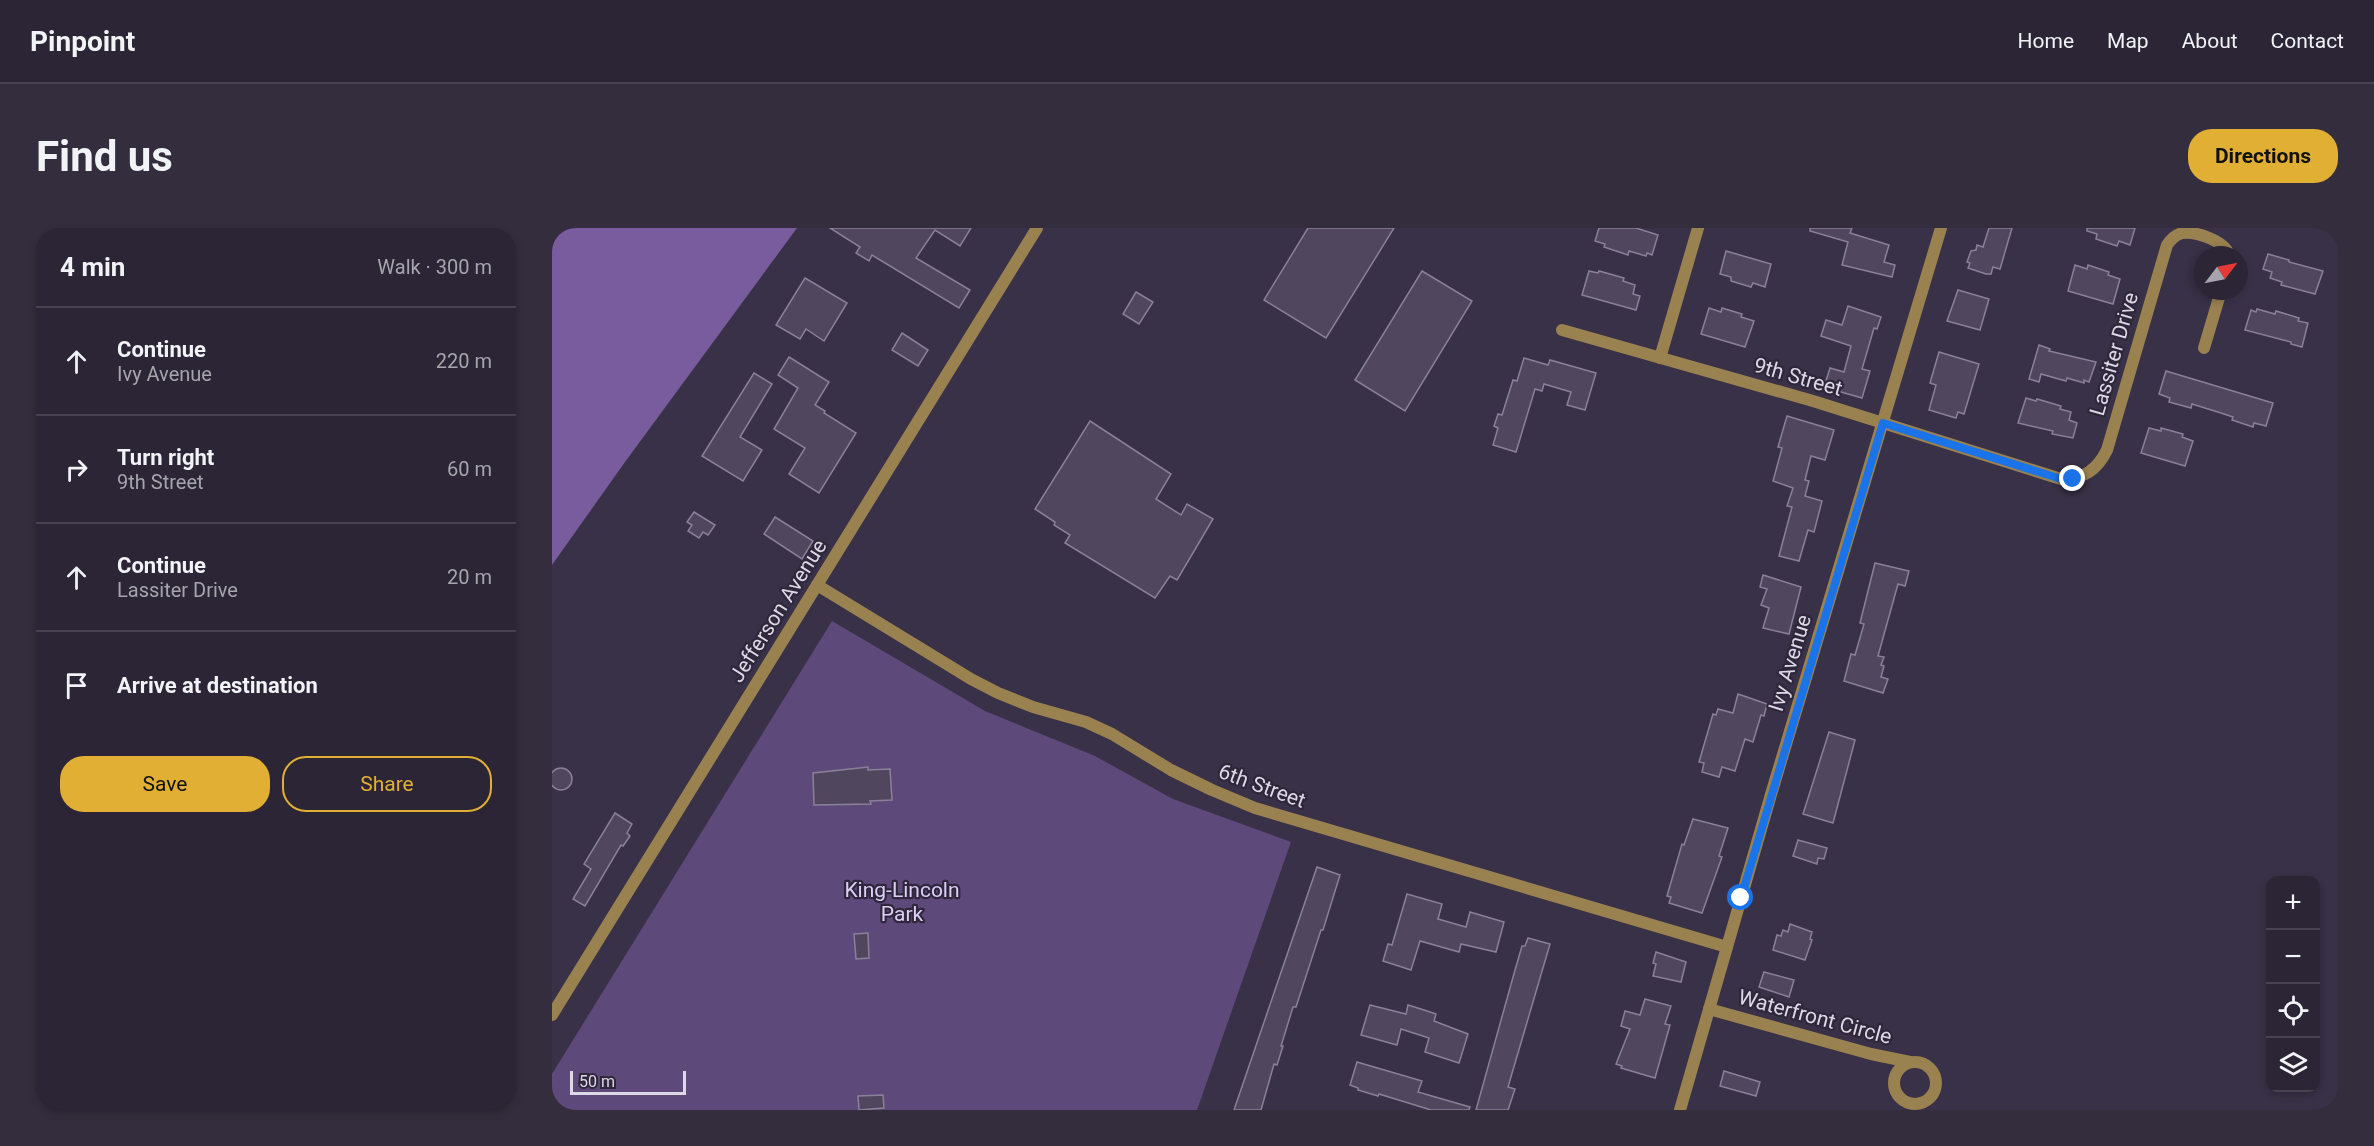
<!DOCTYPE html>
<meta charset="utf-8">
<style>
:root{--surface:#2b2535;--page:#332d3d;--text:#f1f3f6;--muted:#a6a5ad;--line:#474250;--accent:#e1af34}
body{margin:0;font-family:Roboto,sans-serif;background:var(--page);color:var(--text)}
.controls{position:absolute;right:18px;bottom:18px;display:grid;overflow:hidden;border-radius:12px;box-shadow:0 3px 9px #0003}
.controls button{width:54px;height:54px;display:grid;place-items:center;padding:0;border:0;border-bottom:2px solid var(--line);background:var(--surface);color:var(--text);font:30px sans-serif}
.compass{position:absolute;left:1642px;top:18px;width:54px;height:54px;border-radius:50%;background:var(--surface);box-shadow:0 3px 9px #0003;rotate:58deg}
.scale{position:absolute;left:18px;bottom:15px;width:116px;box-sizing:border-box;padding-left:6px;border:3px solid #ddd8e6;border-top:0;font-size:16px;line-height:21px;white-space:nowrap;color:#ddd8e6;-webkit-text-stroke:4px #2f273c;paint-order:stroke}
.stop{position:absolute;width:18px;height:18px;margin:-14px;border:4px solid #1a73e8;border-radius:50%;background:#fff}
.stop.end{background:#1a73e8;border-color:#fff;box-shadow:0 2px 6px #0008}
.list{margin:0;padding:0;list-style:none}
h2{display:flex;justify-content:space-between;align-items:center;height:78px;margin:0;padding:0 24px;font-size:26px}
h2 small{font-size:20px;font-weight:400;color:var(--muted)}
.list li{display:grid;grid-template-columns:39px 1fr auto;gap:18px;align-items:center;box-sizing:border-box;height:108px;padding:0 24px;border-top:2px solid var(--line)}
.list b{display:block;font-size:22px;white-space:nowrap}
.list p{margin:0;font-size:20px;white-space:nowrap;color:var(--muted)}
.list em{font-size:20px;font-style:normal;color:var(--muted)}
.actions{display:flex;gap:12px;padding:18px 24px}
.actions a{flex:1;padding:14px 0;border:2px solid var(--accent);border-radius:24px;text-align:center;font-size:21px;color:var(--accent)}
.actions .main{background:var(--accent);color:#111}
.icon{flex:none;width:33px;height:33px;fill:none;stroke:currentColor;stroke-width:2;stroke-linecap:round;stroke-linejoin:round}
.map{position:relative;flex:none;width:1786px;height:882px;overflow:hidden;border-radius:24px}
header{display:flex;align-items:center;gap:36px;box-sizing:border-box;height:84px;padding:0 30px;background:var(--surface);border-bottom:2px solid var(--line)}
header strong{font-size:28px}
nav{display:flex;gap:33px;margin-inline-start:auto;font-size:21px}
.intro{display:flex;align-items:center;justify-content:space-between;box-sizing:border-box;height:144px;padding:0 36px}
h1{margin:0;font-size:42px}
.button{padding:15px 27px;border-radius:24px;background:var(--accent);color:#111;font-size:21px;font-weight:700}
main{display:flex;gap:36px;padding:0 36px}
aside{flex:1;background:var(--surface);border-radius:24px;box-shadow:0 3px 9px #0003}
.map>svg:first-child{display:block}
.green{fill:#5e497b}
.water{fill:#785c9e}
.building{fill:#50475f;stroke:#8a809a;stroke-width:1.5}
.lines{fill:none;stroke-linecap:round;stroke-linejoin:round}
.minor{stroke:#9a8250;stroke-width:12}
.tertiary{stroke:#9a8250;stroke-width:12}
.route{stroke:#1a73e8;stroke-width:8}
.labels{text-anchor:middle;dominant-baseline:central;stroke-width:4.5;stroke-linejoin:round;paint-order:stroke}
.street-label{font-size:21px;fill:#ddd8e6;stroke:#2f273c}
.park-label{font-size:21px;fill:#dccef4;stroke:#2f273c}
</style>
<header>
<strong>Pinpoint</strong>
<nav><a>Home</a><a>Map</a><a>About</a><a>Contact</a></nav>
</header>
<div class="intro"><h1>Find us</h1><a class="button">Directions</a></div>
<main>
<aside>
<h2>4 min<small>Walk · 300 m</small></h2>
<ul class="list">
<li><svg class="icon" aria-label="ahead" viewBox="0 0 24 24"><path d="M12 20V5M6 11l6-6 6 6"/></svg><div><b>Continue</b><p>Ivy Avenue</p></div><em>220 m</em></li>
<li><svg class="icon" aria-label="right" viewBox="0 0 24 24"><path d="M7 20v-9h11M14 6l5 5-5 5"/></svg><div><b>Turn right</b><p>9th Street</p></div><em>60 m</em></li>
<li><svg class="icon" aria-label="ahead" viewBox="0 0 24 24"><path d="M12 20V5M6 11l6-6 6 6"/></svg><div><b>Continue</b><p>Lassiter Drive</p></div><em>20 m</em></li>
<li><svg class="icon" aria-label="arrive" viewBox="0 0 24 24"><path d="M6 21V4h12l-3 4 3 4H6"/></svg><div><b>Arrive at destination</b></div></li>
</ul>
<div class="actions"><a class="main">Save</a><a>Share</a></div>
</aside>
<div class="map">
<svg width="1786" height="882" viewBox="0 0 1786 882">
<rect width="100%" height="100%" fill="#393147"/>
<polygon class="green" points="280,393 433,483 543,528 621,571 739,614 645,882 0,882 0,846"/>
<polygon class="water" points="11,0 245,0 73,234 0,337 0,14"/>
<g class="building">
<polygon points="278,0 419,0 408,18 383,2 364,30 418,62 407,80 320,27 317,33 304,25 308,19"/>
<polygon points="756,0 842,0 774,110 712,72"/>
<polygon points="1047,0 1084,0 1106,7 1100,27 1095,25 1094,28 1077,23 1076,27 1052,19 1053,16 1043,13"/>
<polygon points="1258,0 1300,0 1298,5 1337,17 1332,34 1343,37 1340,49 1290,37 1296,14 1258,3"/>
<polygon points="1437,0 1460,0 1448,41 1441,39 1439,46 1434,46 1416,40 1418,35 1415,34 1419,23 1424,22 1425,17 1431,19"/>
<polygon points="1535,0 1583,0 1578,17 1567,13 1565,18 1544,11 1545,6 1535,3"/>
<polygon points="1174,23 1219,36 1213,59 1201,55 1199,59 1179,53 1179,49 1168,46"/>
<polygon points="1716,26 1737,32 1737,34 1771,43 1763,66 1729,57 1730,54 1718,50 1720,44 1711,41"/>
<polygon points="1523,37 1535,41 1536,37 1557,44 1556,47 1568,51 1561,76 1516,63"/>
<polygon points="870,43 920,73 853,183 803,152"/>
<polygon points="1037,43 1046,45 1047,43 1072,50 1071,53 1083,57 1081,66 1088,68 1084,82 1030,67"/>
<polygon points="253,50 295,75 272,113 254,101 248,111 224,97"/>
<polygon points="1406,62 1437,71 1428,102 1395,93"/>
<polygon points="584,64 601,74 587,96 571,86"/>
<polygon points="1296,78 1329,89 1325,101 1322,100 1310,141 1318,143 1310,170 1275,160 1276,157 1273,156 1278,140 1292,144 1299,118 1269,108 1274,92 1290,97"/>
<polygon points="1157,80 1169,84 1170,80 1190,86 1189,89 1202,93 1193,119 1149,106"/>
<polygon points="1705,81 1723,86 1724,83 1747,90 1746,93 1756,95 1750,119 1739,116 1739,114 1693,102 1699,82 1704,84"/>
<polygon points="350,105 376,122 366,138 340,122"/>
<polygon points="1487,117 1498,121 1497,123 1544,134 1537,154 1532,152 1532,155 1515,150 1514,153 1489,146 1487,154 1477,151"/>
<polygon points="1387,124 1427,136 1412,186 1406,184 1404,190 1377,182 1384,157 1378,155"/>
<polygon points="237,129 277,154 263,177 273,183 272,185 304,205 267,265 237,246 253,220 222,201 246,160 226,147"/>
<polygon points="972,130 996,137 998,132 1044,145 1033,182 1015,177 1019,164 992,156 990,163 983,161 964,224 941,217 946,200 942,198 946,186 950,187 961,152 965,153"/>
<polygon points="1614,143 1721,175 1714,198 1702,195 1701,199 1680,192 1681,189 1669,185 1640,176 1639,180 1617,174 1618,170 1607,166"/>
<polygon points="202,145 220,156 188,209 210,222 191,253 150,228"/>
<polygon points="1474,170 1484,173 1485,171 1509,178 1508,181 1519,184 1517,192 1525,195 1521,210 1500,206 1501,203 1466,195"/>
<polygon points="1235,188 1282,202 1273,232 1259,228 1253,252 1257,253 1253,268 1270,273 1262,304 1256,302 1247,333 1227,328 1240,279 1235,278 1241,260 1221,253 1230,220 1226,219"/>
<polygon points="538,193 619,246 604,271 629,287 635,276 661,291 625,352 618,348 603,370 513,315 518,307 502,297 503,294 483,281"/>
<polygon points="1597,200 1609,203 1609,200 1631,206 1630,209 1641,213 1633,238 1589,225"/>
<polygon points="142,284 163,297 156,307 151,304 147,310 136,303 140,297 135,294"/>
<polygon points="223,289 261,313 250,331 212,306"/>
<polygon points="1323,335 1357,343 1353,358 1346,356 1326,428 1332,429 1329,437 1332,438 1329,449 1336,451 1331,465 1292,453 1299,426 1303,427 1312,396 1308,395"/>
<polygon points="1211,347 1249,359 1237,406 1211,400 1217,380 1209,377 1215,361 1208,359"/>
<polygon points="1186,466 1215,476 1212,488 1209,487 1201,514 1193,511 1183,543 1170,539 1167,549 1150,544 1152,535 1147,534 1161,486 1164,487 1166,481 1181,485"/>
<polygon points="1277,504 1303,512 1281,595 1251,586"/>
<polygon points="316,539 316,542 338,541 340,572 318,573 319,576 262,577 261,545"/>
<circle cx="9" cy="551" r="11"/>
<polygon points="63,585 80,596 75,605 78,608 71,618 69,617 33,678 21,671 39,641 32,636"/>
<polygon points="1141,591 1176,600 1167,628 1170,629 1150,685 1117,675 1119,669 1115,668 1130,616 1132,617"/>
<polygon points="1246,612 1275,620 1272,631 1266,630 1265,636 1241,628"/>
<polygon points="765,639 788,647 771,702 769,702 744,779 741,779 729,818 731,818 725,837 722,836 709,882 682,882"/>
<polygon points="855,666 890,676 886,691 914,699 918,684 952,694 944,724 909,716 907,724 868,713 859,742 831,733 836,716 840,717"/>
<polygon points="1238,696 1260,704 1258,711 1260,712 1253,732 1221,722 1225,707 1229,708 1231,702 1236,704"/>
<polygon points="316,705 317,730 304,731 302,706"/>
<polygon points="976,710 998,716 956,859 963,861 956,882 924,882 963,742 970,718 973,718"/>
<polygon points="1104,724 1134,734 1129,754 1101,748 1104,736 1101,735"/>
<polygon points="1212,744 1242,752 1237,769 1207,759"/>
<polygon points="1093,771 1119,778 1113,796 1118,797 1103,850 1069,840 1070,838 1064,836 1078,801 1069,798 1073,783 1088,787"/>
<polygon points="818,777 854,786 856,777 869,781 884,786 882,793 916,806 907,835 873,824 877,810 849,801 845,817 809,807"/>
<polygon points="805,834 870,853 866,864 918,879 917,882 879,882 827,866 826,868 806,862 806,860 798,857"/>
<polygon points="1172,843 1208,854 1204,868 1168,858"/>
<polygon points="331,867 332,880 307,882 306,868"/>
</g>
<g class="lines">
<g class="minor">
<path d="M1010,102L1261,173L1509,251C1532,251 1545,242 1555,222L1615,17C1619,11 1623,7 1630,5C1644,3 1673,13 1677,27"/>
<polyline points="1652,120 1669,63"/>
<polyline points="1108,130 1146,0"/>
<polyline points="265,357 419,451 446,465 481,479 534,494 560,506 619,542 660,562 703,580 1175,719"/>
<polyline points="1157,781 1319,826 1358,834"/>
<circle cx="1363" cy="855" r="21"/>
<polyline points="1128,882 1220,563 1389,0"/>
</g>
<polyline class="tertiary" points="0,787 485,0"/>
</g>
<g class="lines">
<polyline class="route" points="1189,670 1331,195 1509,251 1521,251"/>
</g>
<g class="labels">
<g class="street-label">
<text transform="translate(1562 126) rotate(-74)">Lassiter Drive</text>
<text transform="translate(1246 149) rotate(16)">9th Street</text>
<text transform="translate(226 383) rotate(-58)">Jefferson Avenue</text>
<text transform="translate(1238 435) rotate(-73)">Ivy Avenue</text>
<text transform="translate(710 558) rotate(20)">6th Street</text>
<text transform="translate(1263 789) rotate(15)">Waterfront Circle</text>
</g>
<g class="park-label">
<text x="350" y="662">King-Lincoln<tspan x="350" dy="24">Park</tspan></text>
</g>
</g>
</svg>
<div class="controls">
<button>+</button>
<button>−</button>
<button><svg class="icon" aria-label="locate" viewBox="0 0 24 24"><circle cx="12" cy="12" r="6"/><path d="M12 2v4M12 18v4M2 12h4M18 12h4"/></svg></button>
<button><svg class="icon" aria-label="layers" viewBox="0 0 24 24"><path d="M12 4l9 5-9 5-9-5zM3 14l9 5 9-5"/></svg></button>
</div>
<svg class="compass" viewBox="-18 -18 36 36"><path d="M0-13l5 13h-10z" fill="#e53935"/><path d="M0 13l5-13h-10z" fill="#a6a5ad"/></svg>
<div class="scale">50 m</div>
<div class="stop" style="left:1189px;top:670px"></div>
<div class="stop end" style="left:1521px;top:251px"></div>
</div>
</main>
